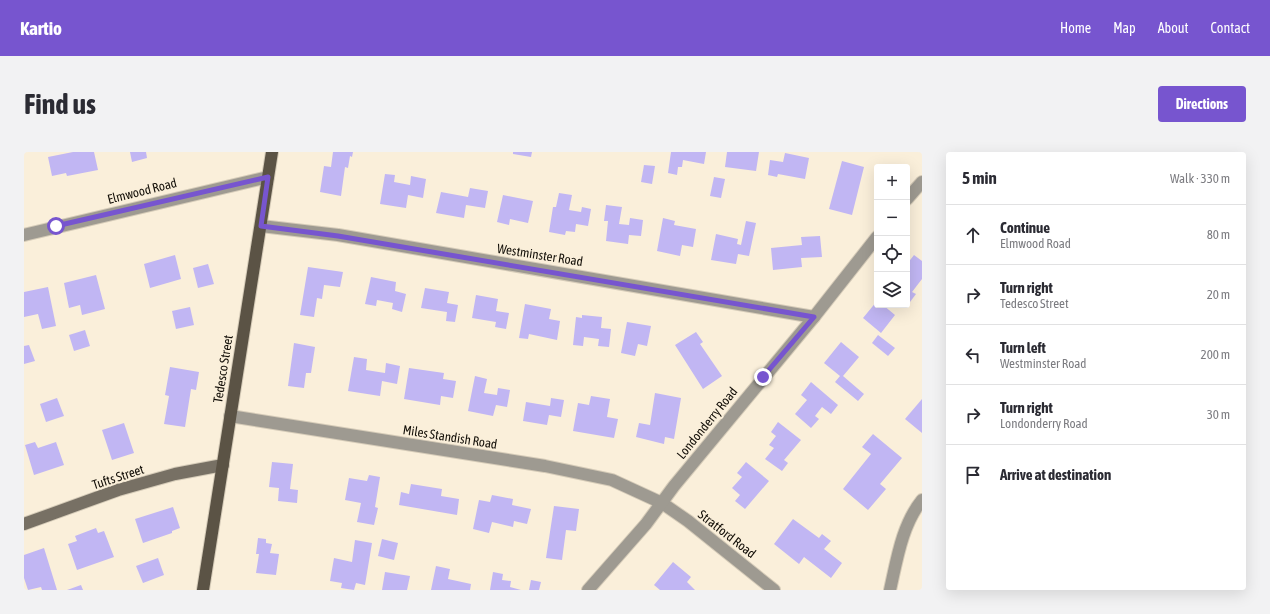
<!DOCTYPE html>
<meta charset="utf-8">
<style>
:root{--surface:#fff;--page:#f2f2f3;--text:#2b2b33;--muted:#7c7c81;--line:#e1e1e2;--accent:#7755cf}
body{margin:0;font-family:"Asap Condensed",sans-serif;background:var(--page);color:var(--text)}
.controls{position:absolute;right:12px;top:12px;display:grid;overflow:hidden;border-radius:4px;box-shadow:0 4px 16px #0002}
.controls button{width:36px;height:36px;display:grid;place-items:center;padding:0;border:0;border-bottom:1px solid var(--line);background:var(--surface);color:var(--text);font:20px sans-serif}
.stop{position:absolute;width:12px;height:12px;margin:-9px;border:3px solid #7755cf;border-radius:50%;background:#fff}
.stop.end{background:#7755cf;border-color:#fff;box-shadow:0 1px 4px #0008}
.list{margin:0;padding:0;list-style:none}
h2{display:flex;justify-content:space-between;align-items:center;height:52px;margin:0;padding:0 16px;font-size:17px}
h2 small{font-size:13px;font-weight:400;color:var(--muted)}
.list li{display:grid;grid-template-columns:26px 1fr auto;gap:12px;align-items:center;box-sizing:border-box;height:60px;padding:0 16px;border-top:1px solid var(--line)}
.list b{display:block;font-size:15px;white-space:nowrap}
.list p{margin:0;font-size:13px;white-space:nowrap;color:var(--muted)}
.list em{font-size:13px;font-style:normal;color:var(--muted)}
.icon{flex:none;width:22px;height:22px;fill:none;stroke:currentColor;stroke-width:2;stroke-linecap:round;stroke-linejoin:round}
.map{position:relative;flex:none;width:898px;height:438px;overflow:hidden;border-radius:4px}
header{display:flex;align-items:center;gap:24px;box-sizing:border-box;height:56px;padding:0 20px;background:var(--accent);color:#fff}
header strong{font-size:19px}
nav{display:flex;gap:22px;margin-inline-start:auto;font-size:14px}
.intro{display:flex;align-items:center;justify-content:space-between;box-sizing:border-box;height:96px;padding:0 24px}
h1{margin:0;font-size:28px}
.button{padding:10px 18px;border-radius:4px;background:var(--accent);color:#fff;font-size:14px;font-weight:700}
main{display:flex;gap:24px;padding:0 24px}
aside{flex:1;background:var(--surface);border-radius:4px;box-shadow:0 4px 16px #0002}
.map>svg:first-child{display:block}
.building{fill:#c1b6f3}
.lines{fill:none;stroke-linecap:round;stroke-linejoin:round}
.street-casing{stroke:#d5cbb8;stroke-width:14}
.secondary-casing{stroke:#d5cbb8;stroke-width:14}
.primary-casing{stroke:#d5cbb8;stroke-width:14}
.street{stroke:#9e9a91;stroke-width:12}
.secondary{stroke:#777064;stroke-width:12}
.primary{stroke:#5b5345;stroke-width:12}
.route{stroke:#7755cf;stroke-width:5}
.labels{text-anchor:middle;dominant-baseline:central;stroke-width:4;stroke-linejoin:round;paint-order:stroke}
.street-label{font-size:13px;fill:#120e07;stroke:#faefda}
</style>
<header>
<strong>Kartio</strong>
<nav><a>Home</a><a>Map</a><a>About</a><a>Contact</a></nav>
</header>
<div class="intro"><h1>Find us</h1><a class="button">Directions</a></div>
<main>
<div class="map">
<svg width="898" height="438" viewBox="0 0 898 438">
<rect width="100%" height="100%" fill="#faefda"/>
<g class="building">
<polygon points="49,0 70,0 74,18 43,24 42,21 28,24 24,5"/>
<polygon points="106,0 122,0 123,6 108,10"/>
<polygon points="309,0 329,0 328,5 326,4 324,16 321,15 317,44 296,40 300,14 307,15"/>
<polygon points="489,0 508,0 507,5 489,2"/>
<polygon points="647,0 682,0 680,12 659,8 658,15 654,15 653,23 644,21"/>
<polygon points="703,0 735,0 732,19 701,15"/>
<polygon points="761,1 785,6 781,27 754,22 753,25 744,23 746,8 759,10"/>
<polygon points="818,9 840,15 828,63 805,57"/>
<polygon points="620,13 631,14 628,32 617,30"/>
<polygon points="361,22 371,23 370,30 386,33 387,24 402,27 399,46 384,43 382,56 356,52"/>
<polygon points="690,25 701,27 697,46 686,44"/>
<polygon points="446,36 464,39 461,56 442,53 440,66 412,61 417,40 444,45"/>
<polygon points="535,41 548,43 545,58 557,60 558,55 567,57 564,74 552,72 551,80 542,79 541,83 525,80 529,55 532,55"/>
<polygon points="479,43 509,49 504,71 486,67 485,73 473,70"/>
<polygon points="582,53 598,55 595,72 605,73 606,66 619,68 617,84 605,83 604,92 582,89 584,69 580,69"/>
<polygon points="639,66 651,69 650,73 672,77 669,95 658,93 656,104 633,99"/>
<polygon points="722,69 732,71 725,104 714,102 712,112 687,108 692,82 714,87 713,92 717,93"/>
<polygon points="796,84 798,105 777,106 778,115 749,118 747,96 778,93 777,85"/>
<polygon points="151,103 157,127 126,136 120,112"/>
<polygon points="890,103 898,109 898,127 888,140 892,142 886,150 883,148 883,112"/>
<polygon points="184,112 190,132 174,136 169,116"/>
<polygon points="284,115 319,120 316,135 300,133 298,147 293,146 290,165 276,163"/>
<polygon points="72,123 81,157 58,163 56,153 45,156 40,131"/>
<polygon points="347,125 372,130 371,139 382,142 378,160 368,157 369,151 353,148 352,154 341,152"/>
<polygon points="24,135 32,174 18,177 14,162 0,165 0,140"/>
<polygon points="401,136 425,140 423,151 434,153 431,170 422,169 423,160 397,156"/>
<polygon points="452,143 474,147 472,159 485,161 482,177 471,175 472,170 448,166"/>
<polygon points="853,149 853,153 859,153 871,163 857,181 839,166"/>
<polygon points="501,152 527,157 525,167 536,169 533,188 505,182 504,187 495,186"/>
<polygon points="166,155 170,173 152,177 148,159"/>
<polygon points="558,163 578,165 577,176 587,177 585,195 574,194 575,187 560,185 559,194 549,193 552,165 558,166"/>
<polygon points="603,170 627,174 623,194 614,192 611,204 597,201"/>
<polygon points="61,178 66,194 50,199 45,183"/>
<polygon points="672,180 679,190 676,192 698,224 679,237 651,193"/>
<polygon points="854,183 871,196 864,204 848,191"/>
<polygon points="817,190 835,205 819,224 840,242 834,249 811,230 816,224 800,211"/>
<polygon points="270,191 291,195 287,221 282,221 280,236 264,234"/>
<polygon points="5,193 11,209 0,212 0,194"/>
<polygon points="330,205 343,207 342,218 361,221 362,211 376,214 373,232 358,229 356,244 324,239"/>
<polygon points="146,215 175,220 172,238 167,237 161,275 140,272 145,244 141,243"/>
<polygon points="385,216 420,221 419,227 432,229 429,246 417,244 416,253 380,247"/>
<polygon points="451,224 463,227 460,241 473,243 474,236 486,238 483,255 472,253 469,264 444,259"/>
<polygon points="787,230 814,253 807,262 798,255 791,264 795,267 787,276 771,262 783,248 777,243"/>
<polygon points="631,241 657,246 650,287 641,285 640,292 612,285 615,271 626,273"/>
<polygon points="567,244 586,247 583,265 594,267 590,286 549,279 554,251 565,253"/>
<polygon points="33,246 40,264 22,270 16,252"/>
<polygon points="527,246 540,248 537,265 525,263 523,273 499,269 502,250 526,254"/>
<polygon points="898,247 898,281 881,267"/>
<polygon points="754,270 777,288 760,308 764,311 758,319 741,307 750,296 745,293 752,284 747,280"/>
<polygon points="100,271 110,301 88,308 78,278"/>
<polygon points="849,282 878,306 856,332 862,337 844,358 819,337 847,302 838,295"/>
<polygon points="11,290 14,296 32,290 40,313 10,323 1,293"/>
<polygon points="248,310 269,312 266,337 274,338 273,351 254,349 255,336 245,335"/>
<polygon points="722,310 745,329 721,357 711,349 716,343 708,336 718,325 713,321"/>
<polygon points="345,323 356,325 351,355 354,356 350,373 333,370 337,351 321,348 325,326 343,329"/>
<polygon points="387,332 418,337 417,344 435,347 433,363 375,353 377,340 385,342"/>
<polygon points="468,343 489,347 488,353 507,357 503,372 490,369 489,375 468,370 465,381 449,377 455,348 466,350"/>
<polygon points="530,354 555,357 552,379 542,378 538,408 522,406"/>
<polygon points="149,355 156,376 148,379 148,381 119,391 111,367"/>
<polygon points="769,367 795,386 798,382 807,389 800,397 818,411 807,426 780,405 775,412 750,392"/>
<polygon points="72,376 74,381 80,379 90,405 53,418 44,392 53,389 51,384"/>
<polygon points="234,386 242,387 242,391 248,392 246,401 255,402 252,423 232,421 235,402 232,402"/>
<polygon points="358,387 374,391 370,408 354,404"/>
<polygon points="331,388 348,391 341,433 332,431 330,438 317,436 318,431 306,429 310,406 328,410"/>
<polygon points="20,396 33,438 18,438 17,435 4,438 0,426 0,403"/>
<polygon points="134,406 140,423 119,431 112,414"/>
<polygon points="649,410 667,425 663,430 671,438 636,438 630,433"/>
<polygon points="412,414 426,417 424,427 447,432 446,438 407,438"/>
<polygon points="361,420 386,424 383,438 358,438"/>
<polygon points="469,420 479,422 478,428 487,429 486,435 497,438 466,438"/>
<polygon points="507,428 517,430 515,438 505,438"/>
<polygon points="57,433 59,438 43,438"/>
</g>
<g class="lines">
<defs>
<g id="street">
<polyline points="883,47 898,30"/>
<polyline points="237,74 314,83 790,165"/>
<polyline points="0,83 244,25"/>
<polyline points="206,264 521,314 588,328 638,351 664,369 750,438"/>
<polyline points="564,438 622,372 650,334 790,165 853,85"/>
<path d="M866,438C873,407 878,373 898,348"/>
</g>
<polyline id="secondary" points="0,372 94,338 151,322 199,313"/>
<polyline id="primary" points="179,438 248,0"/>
</defs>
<use href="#street" class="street-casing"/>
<use href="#secondary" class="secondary-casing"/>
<use href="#primary" class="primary-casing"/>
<use href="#street" class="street"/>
<use href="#secondary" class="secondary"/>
<use href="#primary" class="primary"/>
</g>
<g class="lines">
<polyline class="route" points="32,74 244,25 237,74 314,84 790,165 739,225"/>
</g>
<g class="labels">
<g class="street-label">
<text transform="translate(118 39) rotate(-14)">Elmwood Road</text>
<text transform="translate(516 103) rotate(9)">Westminster Road</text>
<text transform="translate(199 217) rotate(-81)">Tedesco Street</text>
<text transform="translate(683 271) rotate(-51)">Londonderry Road</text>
<text transform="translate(426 285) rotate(9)">Miles Standish Road</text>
<text transform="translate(94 325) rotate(-18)">Tufts Street</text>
<text transform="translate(703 382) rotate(38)">Stratford Road</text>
</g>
</g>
</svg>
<div class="controls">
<button>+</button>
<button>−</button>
<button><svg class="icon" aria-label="locate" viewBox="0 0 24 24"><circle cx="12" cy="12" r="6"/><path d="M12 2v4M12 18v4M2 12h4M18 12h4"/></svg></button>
<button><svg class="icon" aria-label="layers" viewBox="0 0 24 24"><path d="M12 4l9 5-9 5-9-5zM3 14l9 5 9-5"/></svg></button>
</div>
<div class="stop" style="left:32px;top:74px"></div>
<div class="stop end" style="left:739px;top:225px"></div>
</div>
<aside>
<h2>5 min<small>Walk · 330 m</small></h2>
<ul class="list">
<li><svg class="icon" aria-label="ahead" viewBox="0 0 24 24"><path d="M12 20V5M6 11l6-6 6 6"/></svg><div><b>Continue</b><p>Elmwood Road</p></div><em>80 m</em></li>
<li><svg class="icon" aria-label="right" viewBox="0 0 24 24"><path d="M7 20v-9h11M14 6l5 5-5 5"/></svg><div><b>Turn right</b><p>Tedesco Street</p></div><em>20 m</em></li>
<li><svg class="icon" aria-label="left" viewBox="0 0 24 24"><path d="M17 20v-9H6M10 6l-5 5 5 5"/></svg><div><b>Turn left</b><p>Westminster Road</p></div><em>200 m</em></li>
<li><svg class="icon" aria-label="right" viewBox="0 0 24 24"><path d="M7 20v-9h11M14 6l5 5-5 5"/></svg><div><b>Turn right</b><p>Londonderry Road</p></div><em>30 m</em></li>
<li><svg class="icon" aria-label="arrive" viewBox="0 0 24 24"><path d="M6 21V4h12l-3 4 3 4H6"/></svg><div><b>Arrive at destination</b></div></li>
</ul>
</aside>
</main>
